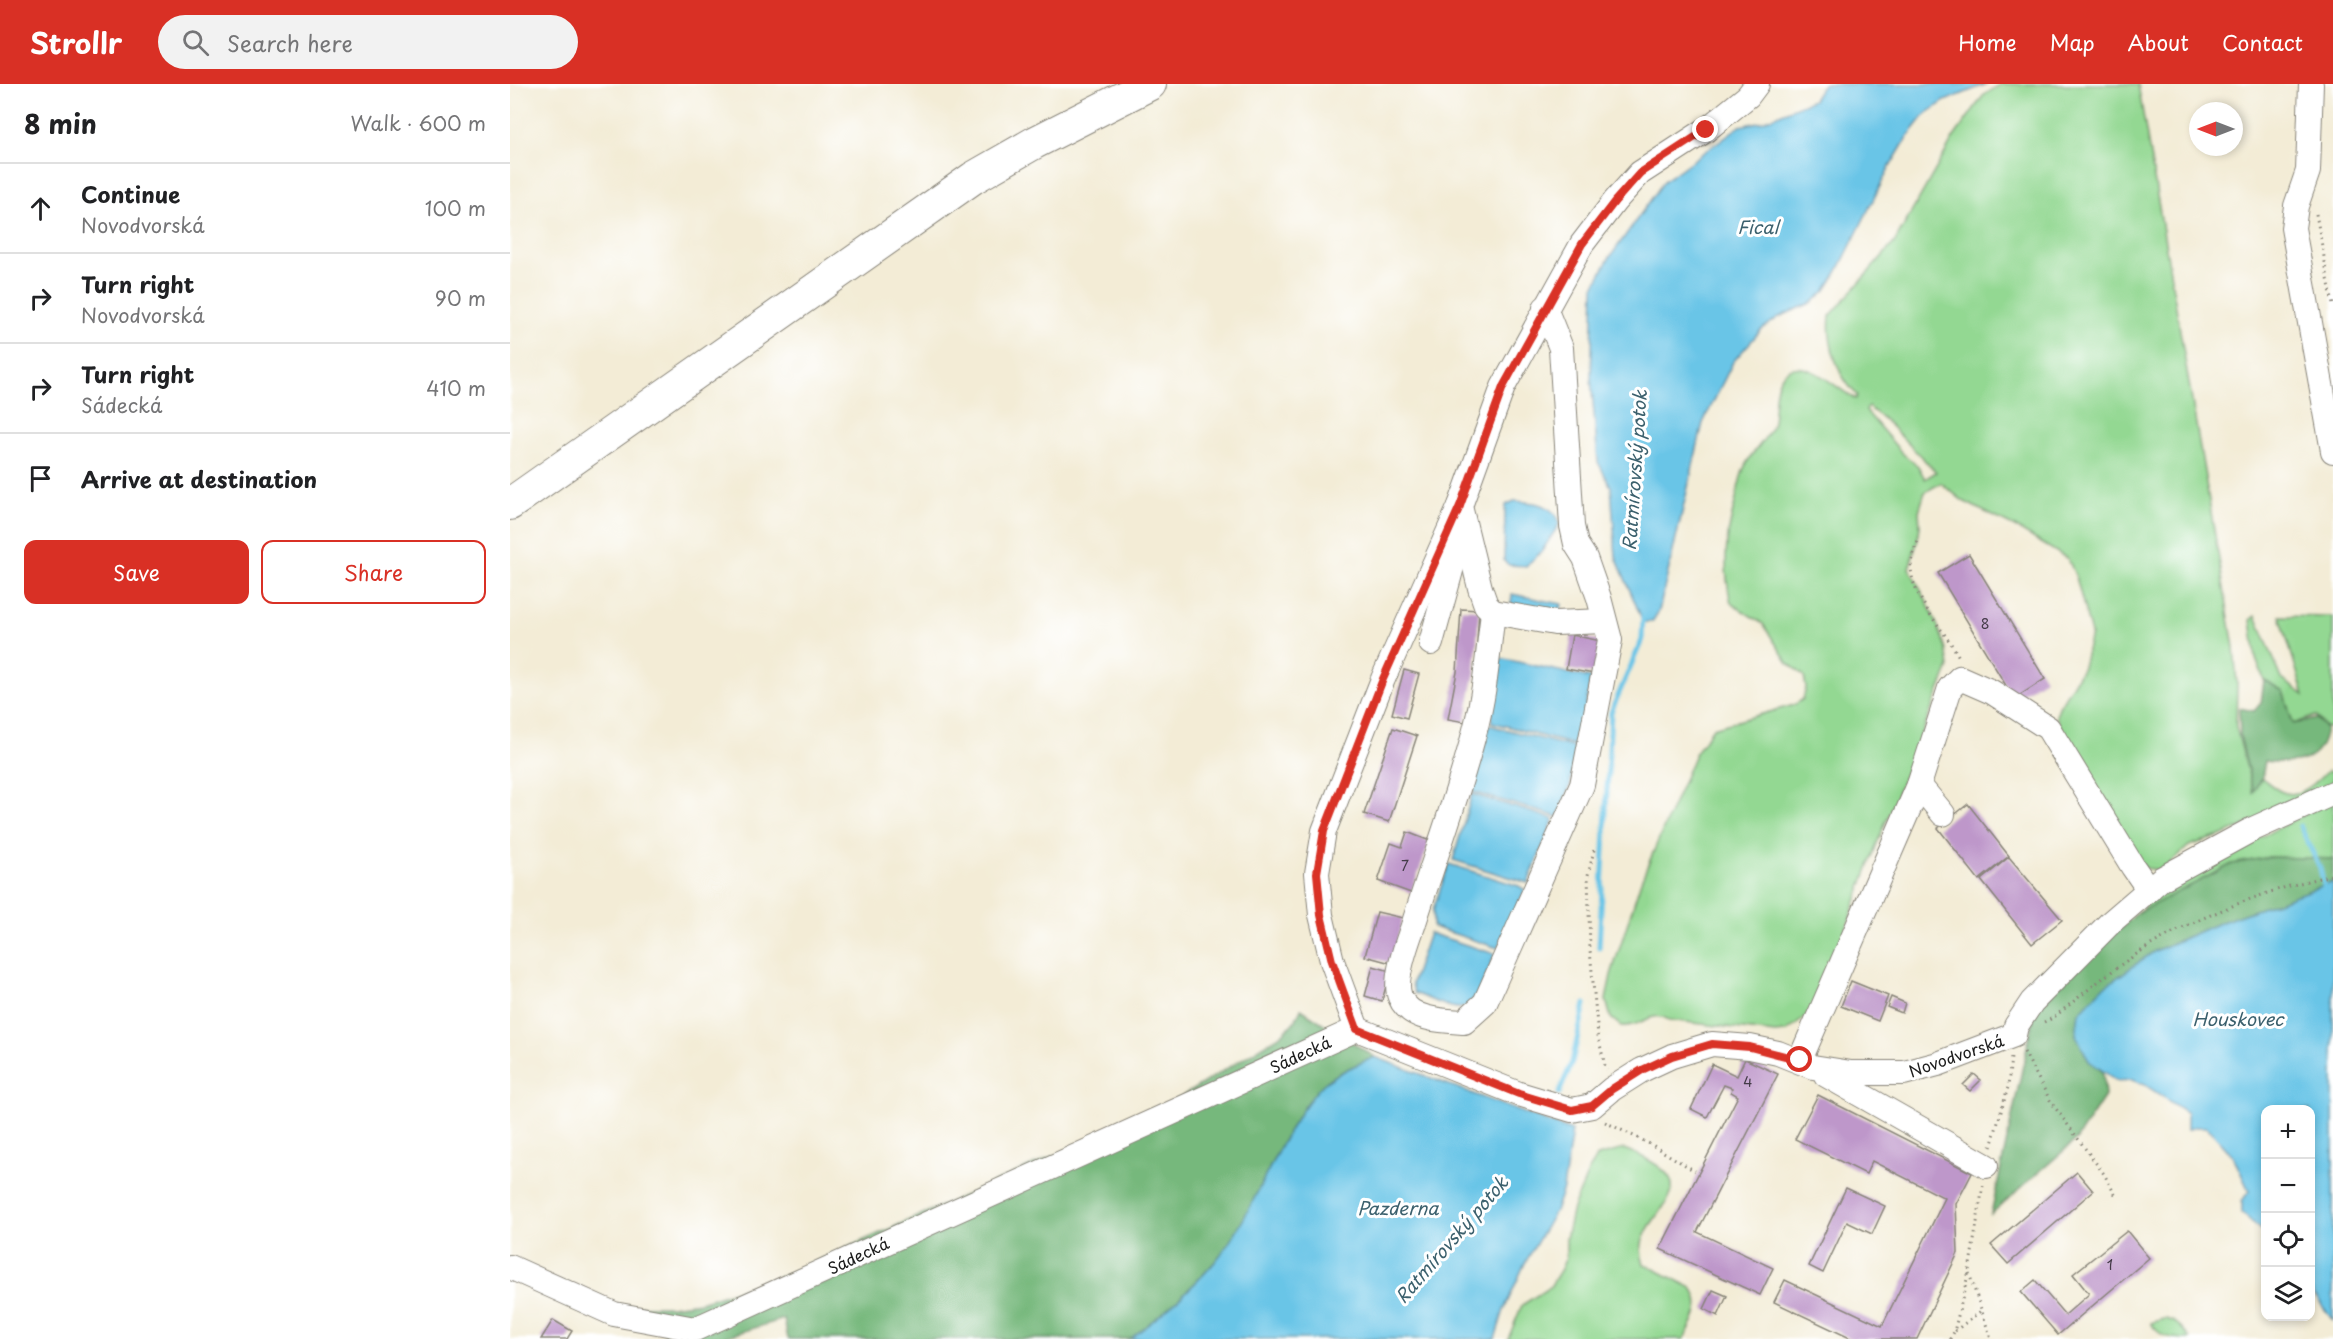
<!DOCTYPE html>
<meta charset="utf-8">
<style>
:root{--surface:#fff;--page:#f2f2f2;--text:#202124;--muted:#757577;--line:#e0e0e0;--accent:#d93025}
body{margin:0;font-family:"Playpen Sans",sans-serif;background:var(--page);color:var(--text)}
.controls{position:absolute;right:18px;bottom:18px;display:grid;overflow:hidden;border-radius:12px;box-shadow:0 3px 9px #0003}
.controls button{width:54px;height:54px;display:grid;place-items:center;padding:0;border:0;border-bottom:2px solid var(--line);background:var(--surface);color:var(--text);font:30px sans-serif}
.compass{position:absolute;left:1679px;top:18px;width:54px;height:54px;border-radius:50%;background:var(--surface);box-shadow:0 3px 9px #0003;rotate:270deg}
.stop{position:absolute;width:18px;height:18px;margin:-14px;border:4px solid #d93025;border-radius:50%;background:#fff}
.stop.end{background:#d93025;border-color:#fff;box-shadow:0 2px 6px #0008}
.list{margin:0;padding:0;list-style:none}
h2{display:flex;justify-content:space-between;align-items:center;height:78px;margin:0;padding:0 24px;font-size:26px}
h2 small{font-size:20px;font-weight:400;color:var(--muted)}
.list li{display:grid;grid-template-columns:39px 1fr auto;gap:18px;align-items:center;box-sizing:border-box;height:90px;padding:0 24px;border-top:2px solid var(--line)}
.list b{display:block;font-size:22px;white-space:nowrap}
.list p{margin:0;font-size:20px;white-space:nowrap;color:var(--muted)}
.list em{font-size:20px;font-style:normal;color:var(--muted)}
.actions{display:flex;gap:12px;padding:18px 24px}
.actions a{flex:1;padding:14px 0;border:2px solid var(--accent);border-radius:12px;text-align:center;font-size:21px;color:var(--accent)}
.actions .main{background:var(--accent);color:#fff}
.icon{flex:none;width:33px;height:33px;fill:none;stroke:currentColor;stroke-width:2;stroke-linecap:round;stroke-linejoin:round}
.map{position:relative;flex:none;width:1823px;height:1255px;overflow:hidden}
header{display:flex;align-items:center;gap:36px;box-sizing:border-box;height:84px;padding:0 30px;background:var(--accent);color:#fff}
header strong{font-size:28px}
nav{display:flex;gap:33px;margin-inline-start:auto;font-size:21px}
.search{width:420px;height:54px;background:var(--page);display:flex;align-items:center;gap:15px;box-sizing:border-box;padding:0 21px;border-radius:33px;color:var(--muted);font-size:22px}
main{display:flex}
aside{flex:1;background:var(--surface)}
.map>svg:first-child{display:block}
.green{fill:#93d892;stroke:#587a57;stroke-width:1.5;fill-rule:evenodd}
.forest{fill:#76b87c;stroke:#496a4c;stroke-width:1.5}
.water{fill:#69c5e7;stroke:#427082;stroke-width:1.5}
.lines{fill:none;stroke-linecap:round;stroke-linejoin:round}
.stream{stroke:#69c5e7;stroke-width:5}
.building{fill:#be97ca}
.minor-casing{stroke:#888479;stroke-width:26}
.major-casing{stroke:#888479;stroke-width:34}
.path{stroke:#888479;stroke-width:3;stroke-dasharray:1.5 4.5;stroke-linecap:butt}
.minor{stroke:#fff;stroke-width:24}
.major{stroke:#fff;stroke-width:32}
.route{stroke:#d93025;stroke-width:8}
.labels{text-anchor:middle;dominant-baseline:central;stroke-width:6;stroke-linejoin:round;paint-order:stroke}
.number-label{font-size:14px;fill:#443b48}
.street-label{font-size:16px;fill:#1c1c1c;stroke:#fff}
.water-label{font-size:18px;font-style:italic;fill:#3b606d;stroke:#fff}
</style>
<header>
<strong>Strollr</strong>
<div class="search"><svg class="icon" aria-label="search" viewBox="0 0 24 24"><circle cx="10" cy="10" r="6"/><path d="M15 15l6 6"/></svg>Search here</div>
<nav><a>Home</a><a>Map</a><a>About</a><a>Contact</a></nav>
</header>
<main>
<aside>
<h2>8 min<small>Walk · 600 m</small></h2>
<ul class="list">
<li><svg class="icon" aria-label="ahead" viewBox="0 0 24 24"><path d="M12 20V5M6 11l6-6 6 6"/></svg><div><b>Continue</b><p>Novodvorská</p></div><em>100 m</em></li>
<li><svg class="icon" aria-label="right" viewBox="0 0 24 24"><path d="M7 20v-9h11M14 6l5 5-5 5"/></svg><div><b>Turn right</b><p>Novodvorská</p></div><em>90 m</em></li>
<li><svg class="icon" aria-label="right" viewBox="0 0 24 24"><path d="M7 20v-9h11M14 6l5 5-5 5"/></svg><div><b>Turn right</b><p>Sádecká</p></div><em>410 m</em></li>
<li><svg class="icon" aria-label="arrive" viewBox="0 0 24 24"><path d="M6 21V4h12l-3 4 3 4H6"/></svg><div><b>Arrive at destination</b></div></li>
</ul>
<div class="actions"><a class="main">Save</a><a>Share</a></div>
</aside>
<div class="map">
<svg width="1823" height="1255" viewBox="0 0 1823 1255">
<rect width="100%" height="100%" fill="#fff"/>
<filter id="ink" filterUnits="userSpaceOnUse"><feTurbulence type="fractalNoise" baseFrequency=".0167" numOctaves="2"/><feDisplacementMap in="SourceGraphic" scale="12" xChannelSelector="R" yChannelSelector="G"/><feConvolveMatrix kernelMatrix="1 2 1 2 8 2 1 2 1" color-interpolation-filters="sRGB"/></filter>
<filter id="wash" filterUnits="userSpaceOnUse"><feTurbulence type="fractalNoise" baseFrequency=".008" numOctaves="4" result="noise"/><feDisplacementMap in="SourceGraphic" scale="24" xChannelSelector="R" yChannelSelector="G"/><feGaussianBlur stdDeviation="1.35" result="paint"/><feColorMatrix in="noise" values="0 0 0 0 0 0 0 0 0 0 0 0 0 0 0 0 0 1.4 0 .05"/><feComposite in="paint" operator="in"/></filter>
<g filter="url(#wash)">
<rect width="100%" height="100%" fill="#f3ecd6"/>
<g class="green">
<path d="M1491,0H1628L1724,563L1727,600L1726,643L1743,707L1752,694C1759,699 1768,708 1776,709C1791,713 1808,697 1817,687L1823,689V703L1713,751L1679,762L1659,780L1649,786L1634,784L1550,642L1546,632L1549,623L1573,583L1581,550L1566,493L1558,475L1505,443L1453,417L1431,399L1415,408L1409,427L1410,443L1407,459L1399,484C1413,509 1437,555 1439,583L1366,762L1316,901L1303,925L1287,940L1276,948L1265,949L1159,936C1141,925 1132,944 1111,942L1101,934L1096,916L1101,891L1131,797L1185,670L1203,644L1284,621L1293,615L1296,604L1294,592L1278,579L1253,540L1221,519C1212,480 1216,452 1226,415C1228,405 1230,393 1234,384C1240,369 1256,357 1262,342C1267,325 1260,298 1278,286C1298,274 1329,307 1346,315L1347,311C1327,292 1317,259 1320,232L1384,159L1444,53L1473,12ZM1358,323L1375,336L1426,388L1415,395L1408,382L1392,369L1356,327Z"/>
<polygon points="1746,532 1772,595 1794,611 1770,532 1823,533 1823,643 1816,644 1806,632 1783,640 1773,607 1754,596 1746,575 1741,536"/>
<polygon points="1823,716 1823,775 1759,773 1627,829 1660,799"/>
<path d="M1114,1065C1221,1106 1113,1129 1134,1180L1182,1204C1195,1221 1183,1238 1174,1255H998L1012,1221L1040,1203L1051,1185L1056,1173V1154L1063,1124L1080,1084L1088,1072Z"/>
<path d="M1653,1235C1665,1235 1674,1245 1680,1255C1663,1255 1649,1254 1641,1239Z"/>
</g>
<g class="forest">
<path d="M1754,596L1773,607L1783,640L1807,635L1816,644C1811,682 1785,680 1755,677L1752,694L1743,708L1730,652L1729,624L1744,627L1751,619Z"/>
<polygon points="1759,773 1823,775 1823,798 1709,839 1645,867 1591,905 1569,929 1566,951 1579,977 1593,988 1595,1012 1566,1056 1481,1130 1521,944 1527,923 1627,829 1722,780"/>
<path d="M791,925L865,973C848,980 831,987 816,998C804,1007 794,1024 785,1037C756,1083 739,1137 704,1179C679,1208 649,1232 620,1255H278L274,1235L208,1255H160L130,1222H160L190,1218L276,1191L658,1021L771,951L783,939Z"/>
</g>
<g class="water">
<polygon points="1313,0 1477,0 1435,17 1416,30 1397,54 1378,86 1328,187 1316,206 1303,218 1269,233 1251,246 1223,278 1193,339 1149,527 1142,538 1133,538 1106,473 1101,403 1088,378 1081,294 1084,203 1098,176 1154,97 1230,42 1253,37 1303,16"/>
<path d="M1004,417C1022,418 1043,419 1050,439L1032,467L1016,482L999,481L994,477L995,428L996,421Z"/>
<polygon points="1002,510 1052,520 1050,529 1001,521"/>
<polygon points="990,574 1081,594 1068,662 981,638"/>
<polygon points="979,641 1066,664 1060,702 1048,733 963,708"/>
<polygon points="962,710 1044,735 1018,799 943,776"/>
<polygon points="939,780 1009,802 1015,806 988,864 923,843 923,826"/>
<polygon points="1823,798 1823,1237 1801,1206 1800,1026 1756,1026 1755,1150 1732,1129 1732,1117 1739,1107 1723,1072 1697,1043 1684,1043 1677,1046 1677,1029 1635,1001 1622,996 1607,997 1579,977 1566,951 1569,929 1591,905 1645,867 1709,839"/>
<path d="M919,849L985,870C979,884 966,925 949,924C937,924 916,913 904,909L902,899Z"/>
<path d="M865,973L1062,1047L1053,1105L1045,1127L1014,1181L994,1226L985,1255H620C649,1232 679,1208 704,1179C739,1137 756,1083 785,1037C794,1024 804,1007 816,998C831,987 848,980 865,973Z"/>
</g>
<g class="lines">
<g class="stream">
<polyline points="1790,742 1810,784 1815,807"/>
<polyline points="1089,864 1101,628 1132,556 1133,530"/>
<polyline points="1049,1009 1062,978 1075,920"/>
</g>
</g>
<g id="blocks">
<g class="building">
<polygon points="1459,470 1535,595 1504,615 1428,489"/>
<polygon points="951,525 969,526 965,589 955,638 938,635 947,588"/>
<polygon points="1062,551 1091,557 1084,590 1056,585"/>
<polygon points="894,586 909,590 897,634 882,630"/>
<polygon points="883,644 907,652 879,738 854,730"/>
<polygon points="1458,720 1499,772 1469,796 1428,744"/>
<polygon points="897,748 920,757 901,809 868,797 881,759 892,763"/>
<polygon points="1499,773 1552,836 1522,860 1471,796"/>
<polygon points="867,828 893,834 881,879 855,872"/>
<polygon points="863,882 880,887 872,917 855,912"/>
<polygon points="1341,897 1378,912 1368,937 1331,922"/>
<polygon points="1381,913 1395,919 1392,929 1377,923"/>
<polygon points="1235,975 1268,990 1187,1148 1263,1184 1250,1211 1150,1165 1228,1012 1221,1008 1222,1004 1214,1001 1197,1033 1181,1025 1202,980 1227,992"/>
<polygon points="1464,990 1471,996 1460,1007 1453,1001"/>
<polygon points="1308,1011 1462,1089 1446,1120 1448,1169 1407,1255 1342,1255 1264,1218 1275,1196 1372,1242 1435,1114 1362,1077 1356,1090 1285,1055"/>
<polygon points="1567,1088 1583,1107 1498,1180 1481,1161"/>
<polygon points="1336,1104 1375,1122 1362,1150 1337,1138 1313,1189 1299,1182"/>
<polygon points="1617,1147 1639,1174 1548,1251 1511,1208 1525,1196 1555,1231 1579,1210 1563,1190"/>
<polygon points="1203,1206 1217,1212 1208,1232 1194,1225"/>
<polygon points="43,1236 62,1247 57,1255 31,1255"/>
</g>
</g>
</g>
<g filter="url(#ink)">
<use href="#blocks" fill-opacity="0" stroke="#888479" stroke-width="1.5"/>
<g class="lines">
<defs>
<g id="minor">
<polyline points="1801,0 1798,87 1786,122 1783,144 1823,367"/>
<polyline points="950,422 970,504 976,521 983,528 1045,539 1094,537"/>
<path d="M983,528C978,569 975,611 964,650C947,715 923,778 903,842C897,859 883,896 890,913C899,936 932,937 954,938L975,919L1072,701L1100,556L1089,514L1075,474L1066,460L1062,442L1051,264L1035,224"/>
<polyline points="921,559 953,443"/>
<polyline points="1409,701 1433,730"/>
<polyline points="847,945 1009,1010 1062,1026 1082,1022 1102,1005 1132,986 1162,972 1202,960 1240,963 1268,969 1303,983 1341,989 1394,989 1428,980 1504,951 1506,942 1522,918 1601,838 1651,795 1743,745 1823,709"/>
<polyline points="847,945 822,877 811,831 807,789 814,747 873,595 950,422 993,303 1072,160 1105,117 1130,89 1196,46 1238,12 1247,0"/>
<polyline points="1290,976 1409,701 1440,604 1450,594 1482,608 1538,644 1623,783 1639,806"/>
<polyline points="1316,991 1476,1082"/>
<polyline points="0,1183 104,1230 185,1245 847,945"/>
</g>
<polyline id="major" points="0,420 463,94 524,59 640,0"/>
</defs>
<use href="#minor" class="minor-casing"/>
<use href="#major" class="major-casing"/>
<g class="path">
<polyline points="1806,130 1823,221"/>
<path d="M1408,458C1383,501 1433,540 1450,575"/>
<polyline points="1084,766 1078,791 1080,866 1088,952 1096,986"/>
<path d="M1534,938L1543,934C1579,905 1614,875 1655,853C1703,827 1769,802 1823,791"/>
<polyline points="1514,968 1541,1018 1594,1090 1607,1114"/>
<polyline points="1095,1038 1142,1061 1185,1087"/>
<polyline points="1481,1063 1498,1003 1501,973"/>
<polyline points="1459,1189 1481,1255"/>
<polyline points="1445,1247 1472,1226"/>
<polyline points="1440,1255 1444,1248 1459,1187 1473,1102"/>
</g>
<use href="#minor" class="minor"/>
<use href="#major" class="major"/>
</g>
</g>
<g class="lines" filter="url(#ink)">
<polyline class="route" points="1196,46 1130,89 1105,117 1072,160 993,303 950,422 873,595 814,747 807,789 811,831 822,877 847,945 1009,1010 1062,1026 1082,1022 1102,1005 1132,986 1162,972 1202,960 1240,963 1290,976"/>
</g>
<g class="labels">
<g class="number-label">
<text x="1475" y="539">8</text>
<text x="895" y="781">7</text>
<text x="1238" y="997">4</text>
<text x="1600" y="1180">1</text>
</g>
<g class="street-label">
<text transform="translate(790 970) rotate(-25)">Sádecká</text>
<text transform="translate(1446 971) rotate(-19)">Novodvorská</text>
<text transform="translate(348 1171) rotate(-25)">Sádecká</text>
</g>
<g class="water-label">
<text x="1248" y="142">Fical</text>
<text transform="translate(1124 386) rotate(-86)">Ratmírovský potok</text>
<text x="1728" y="934">Houskovec</text>
<text x="888" y="1123">Pazderna</text>
<text transform="translate(941 1155) rotate(-49)">Ratmírovský potok</text>
</g>
</g>
</svg>
<div class="controls">
<button>+</button>
<button>−</button>
<button><svg class="icon" aria-label="locate" viewBox="0 0 24 24"><circle cx="12" cy="12" r="6"/><path d="M12 2v4M12 18v4M2 12h4M18 12h4"/></svg></button>
<button><svg class="icon" aria-label="layers" viewBox="0 0 24 24"><path d="M12 4l9 5-9 5-9-5zM3 14l9 5 9-5"/></svg></button>
</div>
<svg class="compass" viewBox="-18 -18 36 36"><path d="M0-13l5 13h-10z" fill="#e53935"/><path d="M0 13l5-13h-10z" fill="#757577"/></svg>
<div class="stop" style="left:1290px;top:976px"></div>
<div class="stop end" style="left:1196px;top:46px"></div>
</div>
</main>
